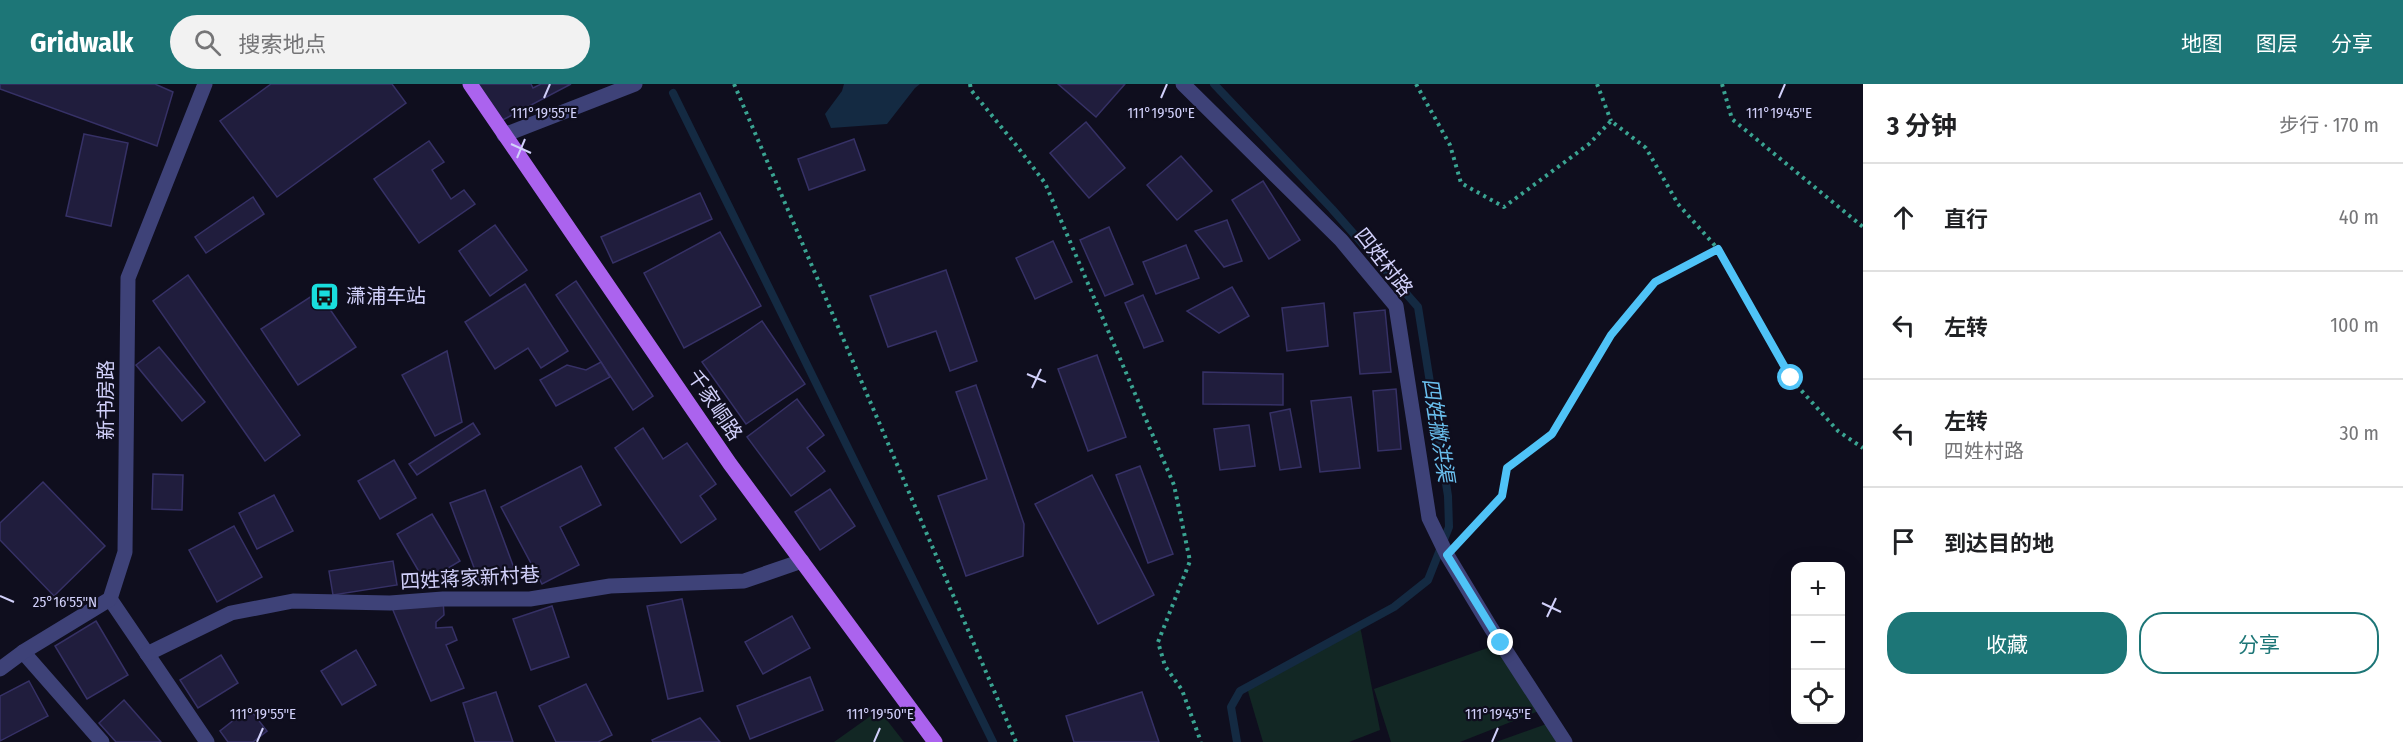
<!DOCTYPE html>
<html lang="zh">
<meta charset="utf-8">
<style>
:root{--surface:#fff;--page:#f2f2f2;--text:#202124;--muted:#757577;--line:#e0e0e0;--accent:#1d7677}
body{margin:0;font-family:"Fira Sans Condensed","Noto Sans SC",sans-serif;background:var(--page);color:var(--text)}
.controls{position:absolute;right:18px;bottom:18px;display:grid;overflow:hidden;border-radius:12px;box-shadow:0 6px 24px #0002}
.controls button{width:54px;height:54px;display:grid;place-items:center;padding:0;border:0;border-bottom:2px solid var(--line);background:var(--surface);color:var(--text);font:30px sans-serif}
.stop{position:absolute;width:18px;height:18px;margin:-14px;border:4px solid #4fc3f7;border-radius:50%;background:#fff}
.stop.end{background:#4fc3f7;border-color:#fff;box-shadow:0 2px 6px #0008}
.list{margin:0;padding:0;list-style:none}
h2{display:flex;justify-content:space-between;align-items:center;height:78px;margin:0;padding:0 24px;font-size:26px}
h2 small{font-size:20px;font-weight:400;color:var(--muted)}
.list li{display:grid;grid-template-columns:39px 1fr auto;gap:18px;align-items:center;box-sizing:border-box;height:108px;padding:0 24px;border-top:2px solid var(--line)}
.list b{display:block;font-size:22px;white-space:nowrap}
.list p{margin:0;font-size:20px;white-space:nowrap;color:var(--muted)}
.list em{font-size:20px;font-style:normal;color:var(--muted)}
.actions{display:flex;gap:12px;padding:18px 24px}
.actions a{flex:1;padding:14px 0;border:2px solid var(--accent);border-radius:24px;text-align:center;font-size:21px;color:var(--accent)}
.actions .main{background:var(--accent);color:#fff}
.icon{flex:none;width:33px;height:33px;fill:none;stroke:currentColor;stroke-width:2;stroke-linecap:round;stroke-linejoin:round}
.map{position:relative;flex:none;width:1863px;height:658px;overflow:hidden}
header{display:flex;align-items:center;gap:36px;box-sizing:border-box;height:84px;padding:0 30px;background:var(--accent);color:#fff}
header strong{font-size:28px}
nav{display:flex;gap:33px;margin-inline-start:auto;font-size:21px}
.search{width:420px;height:54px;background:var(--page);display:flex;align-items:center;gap:15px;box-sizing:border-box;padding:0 21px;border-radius:33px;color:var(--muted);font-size:22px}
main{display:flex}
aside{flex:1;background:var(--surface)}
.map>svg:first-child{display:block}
.green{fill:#122724}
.water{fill:#142a42}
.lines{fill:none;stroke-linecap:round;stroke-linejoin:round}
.stream{stroke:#142a42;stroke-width:8}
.building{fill:#201d3d;stroke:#363166;stroke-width:1.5}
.path{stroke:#3aa492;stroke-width:4;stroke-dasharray:3 4.5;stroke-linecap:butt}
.minor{stroke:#3e4278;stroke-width:15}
.major{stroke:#ab63ee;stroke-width:15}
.route{stroke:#4fc3f7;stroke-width:8}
.ticks{fill:none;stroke:#d1d0fa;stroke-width:2}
.labels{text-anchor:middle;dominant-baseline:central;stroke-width:4.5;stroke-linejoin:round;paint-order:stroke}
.street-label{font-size:20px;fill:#d1d0fa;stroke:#0f0e1e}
.poi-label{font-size:20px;fill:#d1d0fa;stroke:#0f0e1e;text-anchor:start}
.water-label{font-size:21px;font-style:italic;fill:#6abfee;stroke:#0f0e1e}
.ticks-label{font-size:15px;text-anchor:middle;fill:#d1d0fa;stroke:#0f0e1e;stroke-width:4.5;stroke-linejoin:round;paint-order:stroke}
</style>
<header>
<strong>Gridwalk</strong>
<div class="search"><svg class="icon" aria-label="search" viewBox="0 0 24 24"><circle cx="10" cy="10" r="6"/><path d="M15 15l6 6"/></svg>搜索地点</div>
<nav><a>地图</a><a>图层</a><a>分享</a></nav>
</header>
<main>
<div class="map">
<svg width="1863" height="658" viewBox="0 0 1863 658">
<rect width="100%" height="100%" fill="#0f0e1e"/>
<g class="green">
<polygon points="1360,542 1380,646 1349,658 1263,658 1247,604"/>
<polygon points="1501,559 1544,625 1460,658 1391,658 1374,605"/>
<polygon points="879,626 904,658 834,658"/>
<polygon points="1552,638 1565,658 1496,658"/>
</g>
<polygon class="water" points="844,0 920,0 915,4 887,40 831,44 825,30 842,7"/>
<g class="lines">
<g class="stream">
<polyline points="1214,0 1332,125 1418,223 1448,412 1449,443 1428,496 1394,523 1240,607 1231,623 1237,658"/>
<polyline points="673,9 993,658"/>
</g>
</g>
<g class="building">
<polygon points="0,0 155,0 173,8 157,62 0,5"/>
<polygon points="271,0 392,0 406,19 277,113 220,37"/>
<polygon points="477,0 531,0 533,4 541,0 571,0 497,39"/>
<polygon points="1058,0 1125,0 1096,33"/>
<polygon points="1086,38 1125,84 1089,114 1050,69"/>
<polygon points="84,50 128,59 111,142 66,132"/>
<polygon points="854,55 865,86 809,106 798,75"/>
<polygon points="429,57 444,78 432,86 451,115 464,106 475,120 419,159 374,95"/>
<polygon points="1181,72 1212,107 1177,136 1147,101"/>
<polygon points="1263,97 1300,156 1269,175 1232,116"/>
<polygon points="700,109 712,135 613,179 601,153"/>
<polygon points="253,113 264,130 206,169 195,153"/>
<polygon points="1227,136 1242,177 1224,183 1195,147"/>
<polygon points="495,141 527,186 490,212 459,167"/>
<polygon points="1109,143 1133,200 1105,212 1080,156"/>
<polygon points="720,148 761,222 684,264 644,189"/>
<polygon points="1053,157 1072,198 1035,215 1016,174"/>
<polygon points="1186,161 1199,194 1156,210 1143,178"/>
<polygon points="946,186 977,277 950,287 936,247 888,263 870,212"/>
<polygon points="188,191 300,351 265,377 153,217"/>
<polygon points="576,197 653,312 633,326 556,211"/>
<polygon points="525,200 568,267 541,284 528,264 495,285 465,238"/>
<polygon points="1232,203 1249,232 1219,249 1187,227"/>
<polygon points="318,208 356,263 298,301 261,245"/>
<polygon points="1143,211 1163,257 1144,264 1125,219"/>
<polygon points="1324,219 1328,262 1287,267 1282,224"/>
<polygon points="1385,226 1391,288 1360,290 1354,229"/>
<polygon points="762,237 805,300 746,340 702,278"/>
<polygon points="159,263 205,318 182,337 136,281"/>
<polygon points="447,267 462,338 435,352 402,291"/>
<polygon points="1097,271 1126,353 1088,367 1058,285"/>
<polygon points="601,278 610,293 556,322 540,296 567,281 586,286"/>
<polygon points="1203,288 1283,290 1283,321 1203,320"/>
<polygon points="976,301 1024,440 1023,472 966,492 938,412 987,395 956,308"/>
<polygon points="1396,305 1401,365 1378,367 1373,307"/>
<polygon points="1351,313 1360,384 1320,388 1311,317"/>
<polygon points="797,315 824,351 807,364 825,387 791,412 747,353"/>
<polygon points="1290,325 1301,383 1280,386 1270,329"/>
<polygon points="473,339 480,350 417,391 409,380"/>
<polygon points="1249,341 1255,382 1220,386 1214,345"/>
<polygon points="643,344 663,375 687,359 716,400 700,412 716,435 681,459 615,364"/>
<polygon points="394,376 416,414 380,435 358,397"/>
<polygon points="581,382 601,421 560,443 579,481 542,500 501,423"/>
<polygon points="1140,382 1173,470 1148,479 1116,391"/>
<polygon points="153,390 183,391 182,426 152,425"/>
<polygon points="1092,391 1154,511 1098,540 1035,420"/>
<polygon points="43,398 105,462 54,512 0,456 0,439"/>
<polygon points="830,405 855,442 820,466 795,428"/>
<polygon points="485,406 514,484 479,497 450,419"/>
<polygon points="274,411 293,447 257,465 239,429"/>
<polygon points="432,430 460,477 425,498 397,450"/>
<polygon points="234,442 262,493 217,518 189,466"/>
<polygon points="393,477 397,501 333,511 329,487"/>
<polygon points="443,515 444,531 436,538 436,544 452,543 457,556 446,561 464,604 431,617 390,519"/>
<polygon points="682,515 703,607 668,615 647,522"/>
<polygon points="552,522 569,573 531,586 513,535"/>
<polygon points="792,532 810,564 763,590 745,558"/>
<polygon points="96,537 128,591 87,615 55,562"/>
<polygon points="356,566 376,601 342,621 321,587"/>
<polygon points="221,571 238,599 198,624 180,596"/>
<polygon points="810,593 823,626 750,655 737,622"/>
<polygon points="29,597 48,632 0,657 0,612"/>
<polygon points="586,600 612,651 598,658 556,658 539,622"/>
<polygon points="496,608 513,658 475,658 463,619"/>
<polygon points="1142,608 1159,658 1074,658 1066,632"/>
<polygon points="124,616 161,658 116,658 99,639"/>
<polygon points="249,624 267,647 253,658 228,658 220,647"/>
<polygon points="700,634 720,658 653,658 652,656"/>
</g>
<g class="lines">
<g class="path">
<polyline points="734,0 1016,658"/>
<polyline points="970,0 971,6 1016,61 1045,99 1174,401 1190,477 1158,558 1165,582 1182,606 1201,658"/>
<polyline points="1416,0 1450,61 1461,99 1504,123 1589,60 1611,37 1646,64 1678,120 1718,165 1790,294 1838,347 1863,364"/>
<polyline points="1597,0 1611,37"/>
<polyline points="1722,0 1732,35 1863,143"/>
<polyline points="1461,456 1502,412 1507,384 1552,350 1611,251 1655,198 1718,165"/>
</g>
<g class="minor">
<polyline points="1183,0 1341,156 1396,222 1429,434 1447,471 1491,544 1565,658"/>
<polyline points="504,51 635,0"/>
<polyline points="110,515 207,658"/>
<polyline points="23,568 102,658"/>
<polyline points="147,570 231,529 293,517 390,519 443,515 530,515 610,502 744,497 802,477"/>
<polyline points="0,585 23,568 110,515 125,468 128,194 205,0"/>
</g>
<polyline class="major" points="470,0 730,380 935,658"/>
</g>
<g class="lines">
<polyline class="route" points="1501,559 1447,471 1502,412 1507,384 1552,350 1611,251 1655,198 1718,165 1791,294"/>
</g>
<path class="ticks" d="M544,14L550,0M1161,14L1167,0M1779,14L1785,0M511,60L531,69M517,74L525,55M1027,290L1046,298M1032,304L1041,285M0,512L14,518M1542,519L1561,528M1547,533L1556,514M257,658L263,644M874,658L880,644M1492,658L1498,644"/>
<defs>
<symbol id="bus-square" viewBox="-11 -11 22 22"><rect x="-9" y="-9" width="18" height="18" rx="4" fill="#19dedd" stroke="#0f0e1e"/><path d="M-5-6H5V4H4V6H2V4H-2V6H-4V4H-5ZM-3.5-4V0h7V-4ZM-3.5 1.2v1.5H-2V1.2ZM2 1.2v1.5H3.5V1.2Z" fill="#111"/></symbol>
</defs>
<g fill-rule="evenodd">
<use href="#bus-square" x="308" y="196" width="33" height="33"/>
</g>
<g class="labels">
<g class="street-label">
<text transform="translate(1384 178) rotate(52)">四姓村路</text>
<text transform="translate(106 316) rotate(-90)">新书房路</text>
<text transform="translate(715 321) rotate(56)">千家峒路</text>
<text transform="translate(470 494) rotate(-3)">四姓蒋家新村巷</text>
</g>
<g class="poi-label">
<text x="346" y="212">潇浦车站</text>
</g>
<g class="water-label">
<text transform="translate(1438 346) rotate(81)">四姓撇洪渠</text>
</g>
</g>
<g class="ticks-label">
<text x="544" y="34">111°19'55"E</text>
<text x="1161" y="34">111°19'50"E</text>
<text x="1779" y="34">111°19'45"E</text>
<text x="65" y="523">25°16'55"N</text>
<text x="263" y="635">111°19'55"E</text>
<text x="880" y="635">111°19'50"E</text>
<text x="1498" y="635">111°19'45"E</text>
</g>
</svg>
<div class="controls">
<button>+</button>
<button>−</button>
<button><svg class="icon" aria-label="locate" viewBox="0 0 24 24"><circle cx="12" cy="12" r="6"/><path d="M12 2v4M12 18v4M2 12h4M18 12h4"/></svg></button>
</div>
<div class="stop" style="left:1791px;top:294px"></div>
<div class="stop end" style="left:1501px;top:559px"></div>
</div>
<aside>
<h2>3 分钟<small>步行 · 170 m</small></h2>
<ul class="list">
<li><svg class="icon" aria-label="ahead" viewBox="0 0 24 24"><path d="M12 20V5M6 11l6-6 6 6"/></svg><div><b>直行</b></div><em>40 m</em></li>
<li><svg class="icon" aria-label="left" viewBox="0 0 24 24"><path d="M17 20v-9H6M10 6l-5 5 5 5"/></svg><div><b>左转</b></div><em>100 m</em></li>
<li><svg class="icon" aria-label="left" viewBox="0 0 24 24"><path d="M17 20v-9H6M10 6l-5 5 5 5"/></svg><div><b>左转</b><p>四姓村路</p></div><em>30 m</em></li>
<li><svg class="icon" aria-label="arrive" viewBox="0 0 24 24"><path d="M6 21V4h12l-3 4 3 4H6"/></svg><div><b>到达目的地</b></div></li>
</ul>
<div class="actions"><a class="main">收藏</a><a>分享</a></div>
</aside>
</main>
